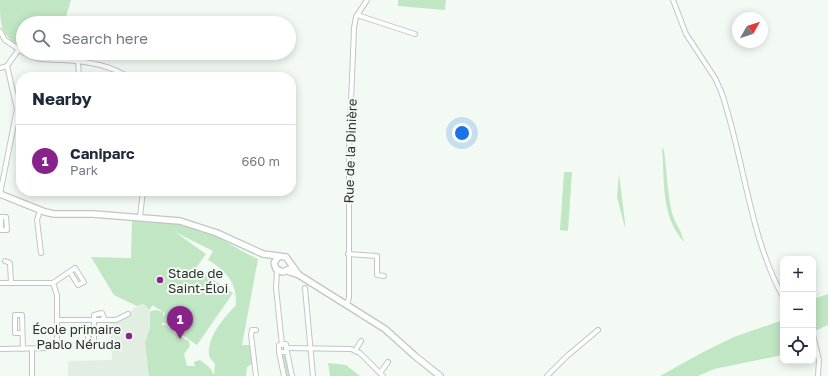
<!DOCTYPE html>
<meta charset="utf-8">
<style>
:root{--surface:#fff;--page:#f2f2f3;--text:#1f2937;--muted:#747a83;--line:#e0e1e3;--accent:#88238b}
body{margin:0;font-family:"Golos Text",sans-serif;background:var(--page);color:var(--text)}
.controls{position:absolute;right:12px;bottom:12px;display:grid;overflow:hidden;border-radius:8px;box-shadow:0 2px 10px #0003}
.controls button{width:36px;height:36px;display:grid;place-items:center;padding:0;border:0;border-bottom:1px solid var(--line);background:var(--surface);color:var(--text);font:20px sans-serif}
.compass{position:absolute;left:732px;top:12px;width:36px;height:36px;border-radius:50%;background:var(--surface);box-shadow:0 2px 10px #0003;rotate:51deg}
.you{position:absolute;left:462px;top:133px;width:14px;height:14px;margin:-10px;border:3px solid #fff;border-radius:50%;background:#1a73e8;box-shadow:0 0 0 6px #1a73e833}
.badge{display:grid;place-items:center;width:26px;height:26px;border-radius:50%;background:var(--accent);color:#fff;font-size:13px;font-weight:700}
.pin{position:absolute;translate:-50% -33px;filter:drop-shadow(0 1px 2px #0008)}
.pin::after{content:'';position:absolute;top:21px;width:14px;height:12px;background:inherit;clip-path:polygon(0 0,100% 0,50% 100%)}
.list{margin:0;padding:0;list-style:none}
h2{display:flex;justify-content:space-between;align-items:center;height:52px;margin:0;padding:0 16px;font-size:17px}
h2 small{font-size:13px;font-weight:400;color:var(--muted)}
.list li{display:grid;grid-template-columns:26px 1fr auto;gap:12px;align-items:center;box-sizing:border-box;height:72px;padding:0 16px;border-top:1px solid var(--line)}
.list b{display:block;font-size:15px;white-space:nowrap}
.list p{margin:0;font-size:13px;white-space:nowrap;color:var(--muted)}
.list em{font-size:13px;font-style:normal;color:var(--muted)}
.icon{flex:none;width:22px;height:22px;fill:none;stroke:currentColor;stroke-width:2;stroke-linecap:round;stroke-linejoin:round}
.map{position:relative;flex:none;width:828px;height:376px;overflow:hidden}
.search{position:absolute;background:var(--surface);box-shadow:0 2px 10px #0003;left:16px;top:16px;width:280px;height:44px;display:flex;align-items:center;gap:10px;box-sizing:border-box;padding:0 14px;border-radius:22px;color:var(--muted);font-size:15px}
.panel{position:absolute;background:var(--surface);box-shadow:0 2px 10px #0003;left:16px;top:72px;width:280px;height:124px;border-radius:16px}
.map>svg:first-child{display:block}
.built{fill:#e1eee1}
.green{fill:#c1e6c3;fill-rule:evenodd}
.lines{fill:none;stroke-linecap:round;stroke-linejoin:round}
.street-casing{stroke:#c0c7c1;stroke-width:6}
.secondary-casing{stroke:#c0c7c1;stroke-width:8}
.street{stroke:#fff;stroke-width:4}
.secondary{stroke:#fff;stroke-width:5.5}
.poi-dot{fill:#88238b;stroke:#f2faf3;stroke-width:1.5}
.labels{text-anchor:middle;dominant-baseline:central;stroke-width:4;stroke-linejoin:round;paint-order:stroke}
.street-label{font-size:13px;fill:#2d302d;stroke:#f2faf3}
.poi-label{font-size:13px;fill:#2d302d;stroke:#f2faf3;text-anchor:start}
</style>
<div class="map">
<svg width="828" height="376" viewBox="0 0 828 376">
<rect width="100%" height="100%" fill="#f2faf3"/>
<polygon class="built" points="144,304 150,310 150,328 145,343 149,376 68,376 68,361 112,360 110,321 127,316 135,307"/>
<g class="green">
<path d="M0,0H71L64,23H23V49C0,34 0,26 0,0Z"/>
<polygon points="398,0 446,0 445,10 398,6"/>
<path d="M662,147L664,151C667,172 667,192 672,213C675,223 682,232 684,242C660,215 665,180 662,147Z"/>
<polygon points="564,172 572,172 568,231 560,230"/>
<polygon points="619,174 625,222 625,228 617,197"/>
<path d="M132,220C156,221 182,221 205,231C223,239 240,251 258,259L242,345H250L252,364L247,367L246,376H149L145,343L150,328V313L151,311L156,310L163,312V317L165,313L152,305L150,310L144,304L137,306L114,295L91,257L131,258ZM175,232L213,251L208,260C226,271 237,282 236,305C225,317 207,336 209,355C209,359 214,361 215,365L214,375L210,368L200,360L194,362L195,366H187L184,354L190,346L189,341L176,334L166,325H162L163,322L197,345L233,293L196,268L206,254Z"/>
<polygon points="828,294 828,325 813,332 813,299"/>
<polygon points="783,320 783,355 714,369 698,376 660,376 705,351 734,337"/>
<polygon points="286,355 291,376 286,376 281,356"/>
<polygon points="328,363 346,365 360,376 330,376"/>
</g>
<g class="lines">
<defs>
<g id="street">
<path d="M673,0L686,34L715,78L721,91C744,157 749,235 783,297"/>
<polyline points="357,15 415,34"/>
<polyline points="0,31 5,40 23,52"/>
<path d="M25,53C37,61 49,59 63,60C85,61 110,65 128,77"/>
<polyline points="78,62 79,77"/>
<polyline points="0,68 7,66 19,49"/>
<polyline points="0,194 17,109 7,66"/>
<polyline points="40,210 37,220 41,253"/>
<polyline points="0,217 6,217 7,230 1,230 1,217"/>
<polyline points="140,217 143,191"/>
<polyline points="348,254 377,256 377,275 384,276"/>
<polyline points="5,261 10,263 11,283"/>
<polyline points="277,270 276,288 282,345"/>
<polyline points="0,283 53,283 75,268 84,282 78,285 70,272"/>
<polyline points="305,288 313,376"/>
<polyline points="347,304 349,298 349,152 354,28 356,17 367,0"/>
<polyline points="57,320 116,320 128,314"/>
<polyline points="93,331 88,332 88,344 91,345 94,344 94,315 102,313 105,320"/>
<polyline points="22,333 15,333 15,315 22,315 23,349"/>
<polyline points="813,335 819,360 818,376"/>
<polygon points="286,344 287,352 279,352 279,345"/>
<polyline points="286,348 351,349 360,353 383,376"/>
<polyline points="0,349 50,348 57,346 57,295 53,283"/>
<polyline points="32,349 32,376"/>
<polyline points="355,351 361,341"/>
<polyline points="279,352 284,376"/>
<polyline points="287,352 292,376"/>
<polyline points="380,373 388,362"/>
<polyline points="256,376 251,335 252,330 256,330"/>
<polyline points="547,376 567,356 598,330"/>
</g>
<g id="secondary">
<polyline points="0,194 45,212 54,214 93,214 180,221 217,233 263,254 286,257 299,275"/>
<polyline points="278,257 274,263 276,269 283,272 289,269"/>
<polyline points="287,271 299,275 385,329 415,356 440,376"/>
</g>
</defs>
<use href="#street" class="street-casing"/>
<use href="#secondary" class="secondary-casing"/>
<use href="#street" class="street"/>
<use href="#secondary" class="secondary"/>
</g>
<g class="poi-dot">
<circle cx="160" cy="280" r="4"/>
<circle cx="129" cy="336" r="4"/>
</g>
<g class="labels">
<g class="street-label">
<text transform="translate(350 151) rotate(-88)">Rue de la Dinière</text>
</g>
<g class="poi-label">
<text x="168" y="273">Stade de<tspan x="168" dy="15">Saint-Éloi</tspan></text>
<text x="121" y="329" text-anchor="end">École primaire<tspan x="121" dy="15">Pablo Néruda</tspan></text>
</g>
</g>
</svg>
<div class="controls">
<button>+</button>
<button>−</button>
<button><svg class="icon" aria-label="locate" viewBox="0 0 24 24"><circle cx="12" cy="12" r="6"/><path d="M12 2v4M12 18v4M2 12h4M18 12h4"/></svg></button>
</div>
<svg class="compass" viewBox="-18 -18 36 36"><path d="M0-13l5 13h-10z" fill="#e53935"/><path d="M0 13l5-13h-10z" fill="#747a83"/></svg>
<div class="you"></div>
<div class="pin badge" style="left:180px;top:339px">1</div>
<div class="search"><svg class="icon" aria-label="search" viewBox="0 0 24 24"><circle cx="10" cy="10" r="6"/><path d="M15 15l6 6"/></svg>Search here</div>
<section class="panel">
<h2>Nearby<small></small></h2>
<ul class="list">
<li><span class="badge">1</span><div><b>Caniparc</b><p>Park</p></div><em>660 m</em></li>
</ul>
</section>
</div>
